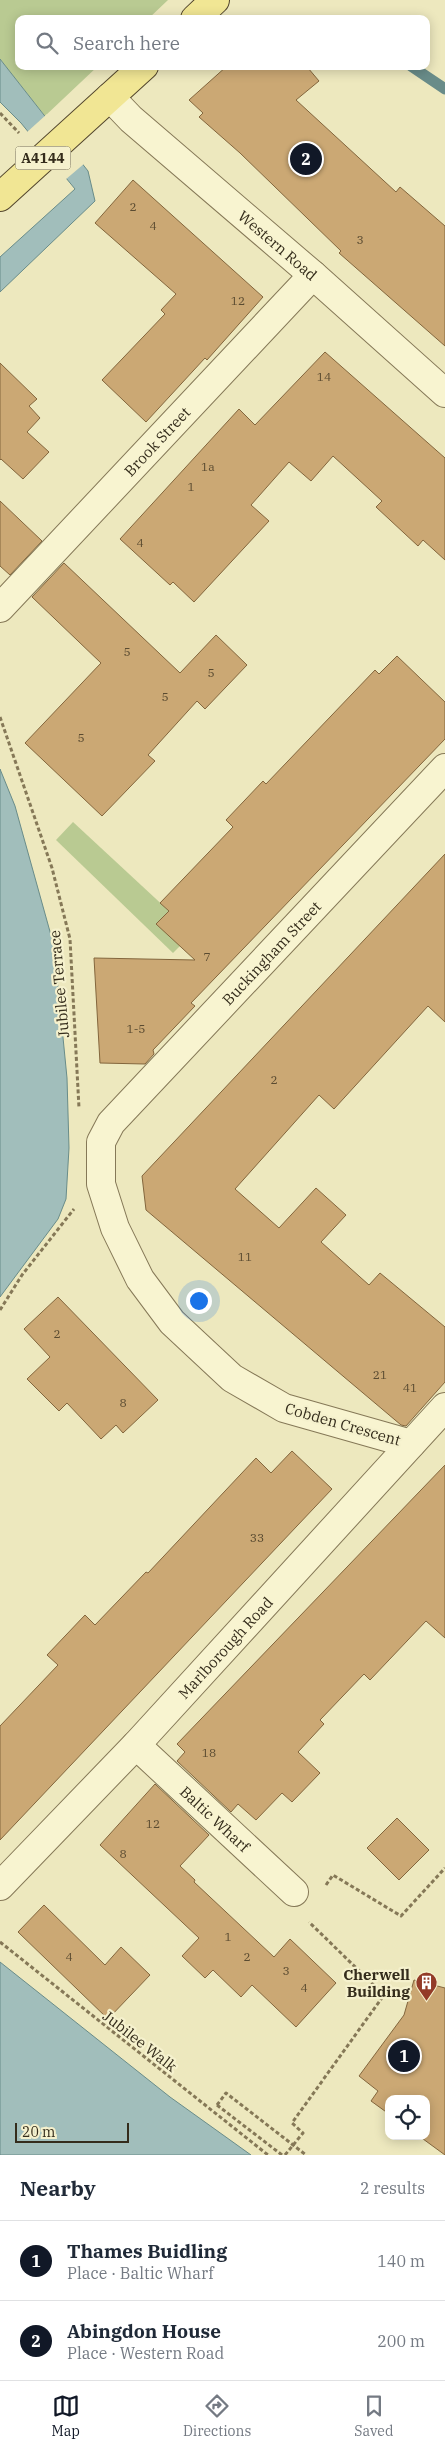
<!DOCTYPE html>
<meta charset="utf-8">
<style>
:root{--surface:#fff;--page:#f2f2f3;--text:#1f2937;--muted:#747a83;--line:#e0e1e3;--accent:#111827}
body{margin:0;font-family:"IBM Plex Serif",serif;background:var(--page);color:var(--text)}
.controls{position:absolute;right:15px;bottom:15px;display:grid;overflow:hidden;border-radius:10px;box-shadow:0 2px 12px #0003}
.controls button{width:45px;height:45px;display:grid;place-items:center;padding:0;border:0;border-bottom:1px solid var(--line);background:var(--surface);color:var(--text);font:25px sans-serif}
.scale{position:absolute;left:15px;bottom:12px;width:114px;box-sizing:border-box;padding-left:5px;border:2px solid #342c1b;border-top:0;font-size:14px;line-height:18px;white-space:nowrap;color:#342c1b;-webkit-text-stroke:4px #f5f1cd;paint-order:stroke}
.you{position:absolute;left:198px;top:1300px;width:18px;height:18px;margin:-12px;border:4px solid #fff;border-radius:50%;background:#1a73e8;box-shadow:0 0 0 8px #1a73e833}
.badge{display:grid;place-items:center;width:32px;height:32px;border-radius:50%;background:var(--accent);color:#fff;font-size:16px;font-weight:700}
.pin{position:absolute;translate:-50% -50%;border:2px solid #fff;box-shadow:0 1px 5px #0006}
.list{margin:0;padding:0;list-style:none}
h2{display:flex;justify-content:space-between;align-items:center;height:65px;margin:0;padding:0 20px;font-size:21px}
h2 small{font-size:16px;font-weight:400;color:var(--muted)}
.list li{display:grid;grid-template-columns:32px 1fr auto;gap:15px;align-items:center;box-sizing:border-box;height:80px;padding:0 20px;border-top:1px solid var(--line)}
.list b{display:block;font-size:19px;white-space:nowrap}
.list p{margin:0;font-size:16px;white-space:nowrap;color:var(--muted)}
.list em{font-size:16px;font-style:normal;color:var(--muted)}
.icon{flex:none;width:28px;height:28px;fill:none;stroke:currentColor;stroke-width:2;stroke-linecap:round;stroke-linejoin:round}
.map{position:relative;flex:none;width:445px;height:2155px;overflow:hidden}
.search{position:absolute;background:var(--surface);box-shadow:0 2px 12px #0003;left:15px;right:15px;top:15px;height:55px;display:flex;align-items:center;gap:12px;box-sizing:border-box;padding:0 18px;border-radius:10px;color:var(--muted);font-size:19px}
.sheet{height:225px;background:var(--surface)}
nav{display:flex;justify-content:space-around;align-items:center;box-sizing:border-box;height:70px;border-top:1px solid var(--line);background:var(--surface);font-size:14px;color:var(--muted)}
nav a{display:grid;justify-items:center;gap:2px}
nav .on{color:var(--accent)}
.map>svg:first-child{display:block}
.green{fill:#b9ca92}
.water{fill:#a1bebb;stroke:#698c89}
.pier{fill:#ede8be}
.lines{fill:none;stroke-linecap:round;stroke-linejoin:round}
.stream{stroke:#698c89;stroke-width:11}
.building{fill:#cba874;stroke:#83663d}
.street-casing{stroke:#857857;stroke-width:30}
.primary-casing{stroke:#52452c;stroke-width:30}
.path{stroke:#857857;stroke-width:3;stroke-dasharray:4 2.5;stroke-linecap:butt}
.street{stroke:#f8f4d0;stroke-width:28}
.primary{stroke:#f1e694;stroke-width:28}
.path-bridge{stroke:#857857;stroke-width:3;stroke-dasharray:4 2.5;stroke-linecap:butt}
.labels{text-anchor:middle;dominant-baseline:central;stroke-width:4.5;stroke-linejoin:round;paint-order:stroke}
.number-label{font-size:12px;fill:#5a4b31}
.shield{fill:#f5f1cd;stroke:#6e6750;stroke-width:1}
.shield-label{font-size:14px;font-weight:bold;fill:#342c1b}
.street-label{font-size:15px;fill:#342c1b;stroke:#f5f1cd}
.poi-label{font-size:15px;font-weight:bold;fill:#342c1b;stroke:#f5f1cd;text-anchor:end}
</style>
<div class="map">
<svg width="445" height="2155" viewBox="0 0 445 2155">
<rect width="100%" height="100%" fill="#ede8be"/>
<g class="green">
<polygon points="0,0 168,0 148,19 19,19 19,66 98,66 45,116 0,59"/>
<polygon points="73,822 169,911 180,946 173,953 56,840"/>
</g>
<g class="water">
<polygon points="0,59 88,171 95,201 0,292 0,257 75,189 21,123 0,102"/>
<polygon points="0,769 15,806 54,946 67,1078 69,1148 66,1199 58,1219 0,1297"/>
<polygon points="0,1962 170,2097 251,2155 0,2155"/>
</g>
<polygon class="pier" points="47,114 85,163 65,180 26,133"/>
<g class="lines">
<polyline class="stream" points="411,66 445,89"/>
</g>
<g class="building">
<polygon points="227,66 310,66 308,68 319,81 296,100 396,192 400,187 445,226 445,346 339,253 341,251 240,153 199,117 203,113 189,100"/>
<polygon points="133,180 263,297 207,360 205,358 146,422 102,380 165,314 161,310 176,294 95,223"/>
<polygon points="325,352 445,458 445,560 423,540 418,546 376,507 382,501 333,456 311,481 289,462 251,505 269,521 194,602 173,582 170,585 120,539 239,409 255,425"/>
<polygon points="0,363 37,399 29,406 40,418 27,432 49,452 23,479 1,459 0,460"/>
<polygon points="0,501 42,541 10,575 0,566"/>
<polygon points="64,563 180,673 216,635 247,665 205,709 197,701 148,755 155,761 102,816 25,743 101,663 32,597"/>
<polygon points="397,656 445,702 445,739 191,1003 195,1006 153,1050 154,1054 145,1064 100,1063 94,958 195,960 156,924 169,911 160,903 233,827 226,820 263,781 266,784 375,670 379,674"/>
<polygon points="445,854 445,1022 428,1006 334,1109 319,1095 235,1189 279,1228 316,1188 346,1215 321,1242 369,1285 380,1273 445,1327 445,1382 406,1426 401,1425 146,1210 142,1176"/>
<polygon points="58,1297 158,1400 123,1433 116,1425 101,1439 67,1403 59,1411 27,1379 50,1357 24,1329"/>
<polygon points="292,1451 332,1489 0,1840 0,1726 58,1665 47,1655 85,1615 95,1625 146,1572 148,1573 256,1458 271,1473"/>
<polygon points="445,1465 445,1638 426,1621 370,1680 364,1674 320,1720 324,1724 298,1752 320,1773 292,1802 282,1793 256,1820 238,1804 231,1812 177,1761 185,1752 177,1744"/>
<polygon points="155,1784 209,1835 180,1866 195,1880 194,1882 274,1957 290,1939 336,1983 296,2027 252,1985 241,1997 213,1970 205,1978 182,1956 199,1938 100,1845"/>
<polygon points="397,1818 429,1850 399,1880 367,1848"/>
<polygon points="44,1905 105,1965 121,1947 150,1975 108,2019 18,1932"/>
<polygon points="414,1980 445,1988 445,2155 419,2136 426,2136 426,2099 389,2099 389,2114 371,2101 378,2091 359,2076 404,2015"/>
</g>
<g class="lines">
<defs>
<g id="street">
<path id="s1" d="M110,97L131,119L313,275L445,393"/>
<path id="s2" d="M0,608L313,275"/>
<path id="s3" d="M411,1444L284,1408L232,1378L172,1322L140,1279L115,1228L101,1184V1142L111,1123L445,768"/>
<path id="s4" d="M136,1745L294,1892"/>
<path id="s5" d="M0,1886L136,1745L445,1407"/>
</g>
<g id="primary">
<polyline points="195,19 215,0"/>
<polyline points="0,197 144,66"/>
</g>
</defs>
<use href="#street" class="street-casing"/>
<use href="#primary" class="primary-casing"/>
<g class="path">
<polyline points="0,113 19,133"/>
<polyline points="0,717 52,868 70,939 79,1108"/>
<polyline points="0,1310 22,1275 74,1209"/>
<polyline points="326,1885 333,1875 401,1916 445,1868"/>
<polyline points="0,1942 268,2155"/>
<polyline points="217,2105 282,2155"/>
<polyline points="285,2155 303,2133 292,2123 384,1995 309,1922"/>
</g>
<use href="#street" class="street"/>
<use href="#primary" class="primary"/>
<polyline class="path-bridge" points="217,2105 226,2093 306,2155"/>
</g>
<defs>
<symbol id="building-pin" viewBox="-11 -11 22 30"><path d="M0 17L-7.5 6A9.5 9.5 0 1 1 7.5 6Z" fill="#933b28" stroke="#f5f1cd"/><path d="M-4-6H4V6H1V3H-1V6H-4ZM-2.5-4.3h1.7v1.8h-1.7ZM.8-4.3h1.7v1.8H.8ZM-2.5-1h1.7V.8h-1.7ZM.8-1h1.7V.8H.8Z" fill="#fff"/></symbol>
</defs>
<g fill-rule="evenodd">
<use href="#building-pin" x="414" y="1970" width="25" height="34"/>
</g>
<g class="labels">
<g class="number-label">
<text x="133" y="206">2</text>
<text x="153" y="225">4</text>
<text x="360" y="239">3</text>
<text x="238" y="300">12</text>
<text x="324" y="376">14</text>
<text x="208" y="466">1a</text>
<text x="191" y="486">1</text>
<text x="140" y="542">4</text>
<text x="127" y="651">5</text>
<text x="211" y="672">5</text>
<text x="165" y="696">5</text>
<text x="81" y="737">5</text>
<text x="207" y="956">7</text>
<text x="136" y="1028">1-5</text>
<text x="274" y="1079">2</text>
<text x="245" y="1256">11</text>
<text x="57" y="1333">2</text>
<text x="380" y="1374">21</text>
<text x="410" y="1387">41</text>
<text x="123" y="1402">8</text>
<text x="257" y="1537">33</text>
<text x="209" y="1752">18</text>
<text x="153" y="1823">12</text>
<text x="123" y="1853">8</text>
<text x="228" y="1936">1</text>
<text x="69" y="1956">4</text>
<text x="247" y="1956">2</text>
<text x="286" y="1970">3</text>
<text x="304" y="1987">4</text>
</g>
<rect class="shield" x="15.5" y="146.5" width="55" height="23" rx="4"/>
<g class="shield-label">
<text x="43" y="158">A4144</text>
</g>
<g class="street-label">
<text stroke="none"><textPath href="#s1" startOffset="224">Western Road</textPath></text>
<text stroke="none"><textPath href="#s2" startOffset="229">Brook Street</textPath></text>
<text stroke="none"><textPath href="#s3" startOffset="728">Buckingham Street</textPath></text>
<text transform="translate(59 984) rotate(-95)">Jubilee Terrace</text>
<text transform="translate(343 1424) rotate(16)">Cobden Crescent</text>
<text stroke="none"><textPath href="#s5" startOffset="328">Marlborough Road</textPath></text>
<text stroke="none"><textPath href="#s4" startOffset="108">Baltic Wharf</textPath></text>
<text transform="translate(140 2041) rotate(38)">Jubilee Walk</text>
</g>
<g class="poi-label">
<text x="410" y="1974">Cherwell<tspan x="410" dy="17">Building</tspan></text>
</g>
</g>
</svg>
<div class="controls">
<button><svg class="icon" aria-label="locate" viewBox="0 0 24 24"><circle cx="12" cy="12" r="6"/><path d="M12 2v4M12 18v4M2 12h4M18 12h4"/></svg></button>
</div>
<div class="scale">20 m</div>
<div class="you"></div>
<div class="pin badge" style="left:404px;top:2056px">1</div>
<div class="pin badge" style="left:306px;top:159px">2</div>
<div class="search"><svg class="icon" aria-label="search" viewBox="0 0 24 24"><circle cx="10" cy="10" r="6"/><path d="M15 15l6 6"/></svg>Search here</div>
</div>
<section class="sheet">
<h2>Nearby<small>2 results</small></h2>
<ul class="list">
<li><span class="badge">1</span><div><b>Thames Buidling</b><p>Place · Baltic Wharf</p></div><em>140 m</em></li>
<li><span class="badge">2</span><div><b>Abingdon House</b><p>Place · Western Road</p></div><em>200 m</em></li>
</ul>
</section>
<nav>
<a class="on"><svg class="icon" aria-label="map" viewBox="0 0 24 24"><path d="M3 6l6-2 6 2 6-2v14l-6 2-6-2-6 2zM9 4v14M15 6v14"/></svg>Map</a>
<a><svg class="icon" aria-label="directions" viewBox="0 0 24 24"><path d="M12 3l9 9-9 9-9-9zM9 14v-3h6M13 9l2 2-2 2"/></svg>Directions</a>
<a><svg class="icon" aria-label="saved" viewBox="0 0 24 24"><path d="M7 4h10v16l-5-4-5 4z"/></svg>Saved</a>
</nav>
